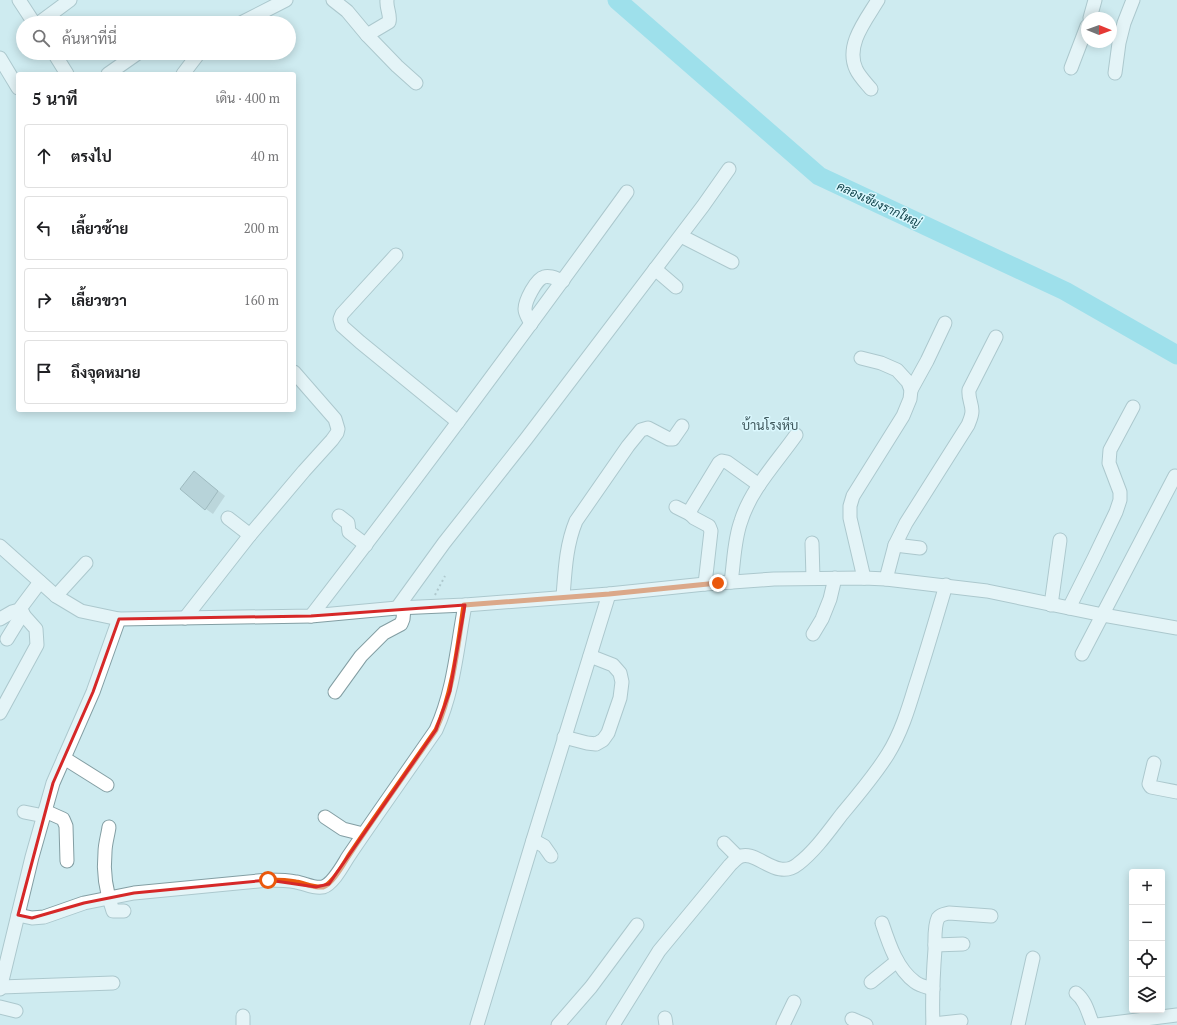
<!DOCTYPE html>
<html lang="th">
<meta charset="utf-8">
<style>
:root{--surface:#fff;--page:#f2f2f2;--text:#202124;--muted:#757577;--line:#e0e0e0}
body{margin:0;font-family:"PT Serif",Sarabun,serif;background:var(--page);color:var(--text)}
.controls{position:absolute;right:12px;bottom:12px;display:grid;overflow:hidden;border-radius:4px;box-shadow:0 2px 10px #0003}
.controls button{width:36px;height:36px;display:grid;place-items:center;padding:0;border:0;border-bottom:1px solid var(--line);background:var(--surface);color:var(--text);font:20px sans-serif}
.compass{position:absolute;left:1081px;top:12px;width:36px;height:36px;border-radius:50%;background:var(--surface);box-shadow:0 2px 10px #0003;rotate:91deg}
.stop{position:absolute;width:12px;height:12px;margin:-9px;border:3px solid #ea580c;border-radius:50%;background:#fff}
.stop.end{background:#ea580c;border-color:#fff;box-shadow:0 1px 4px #0008}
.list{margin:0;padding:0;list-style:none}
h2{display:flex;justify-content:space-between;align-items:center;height:52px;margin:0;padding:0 16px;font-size:17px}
h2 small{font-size:13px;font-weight:400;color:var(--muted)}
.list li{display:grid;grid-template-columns:26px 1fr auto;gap:12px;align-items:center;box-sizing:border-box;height:64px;margin:0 8px 8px;padding:0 8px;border:1px solid var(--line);border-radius:4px}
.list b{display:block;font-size:15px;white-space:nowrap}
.list em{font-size:13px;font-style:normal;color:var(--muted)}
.icon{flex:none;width:22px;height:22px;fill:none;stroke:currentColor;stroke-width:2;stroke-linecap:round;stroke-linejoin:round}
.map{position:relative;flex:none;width:1177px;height:1025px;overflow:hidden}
.search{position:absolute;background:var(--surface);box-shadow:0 2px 10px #0003;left:16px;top:16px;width:280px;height:44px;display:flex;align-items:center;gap:10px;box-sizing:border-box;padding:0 14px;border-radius:22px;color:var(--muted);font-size:15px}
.panel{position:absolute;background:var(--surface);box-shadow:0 2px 10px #0003;left:16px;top:72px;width:280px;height:340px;border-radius:4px}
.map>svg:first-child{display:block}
.shadow{fill:#0003}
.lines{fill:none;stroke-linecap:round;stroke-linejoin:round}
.river{stroke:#65d2e5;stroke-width:19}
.building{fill:#9bb7bc;stroke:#657f84}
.minor-casing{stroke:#839ea3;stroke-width:15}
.path{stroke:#899fa3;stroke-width:2;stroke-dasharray:2 3;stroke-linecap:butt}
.minor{stroke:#fff;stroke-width:13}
.route{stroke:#ea580c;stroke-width:5}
.marked{fill:none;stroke:#d62828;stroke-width:3;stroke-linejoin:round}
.labels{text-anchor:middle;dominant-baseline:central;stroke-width:3;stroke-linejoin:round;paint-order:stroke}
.water-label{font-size:12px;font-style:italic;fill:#093d45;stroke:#dbf8fe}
.quarter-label{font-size:13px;fill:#3e575c;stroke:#dbf8fe}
</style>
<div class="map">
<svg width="1177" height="1025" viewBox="0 0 1177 1025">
<rect width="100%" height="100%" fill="#ceebf0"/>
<polygon class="shadow" points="194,473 201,477 225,496 213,514 206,509 182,489"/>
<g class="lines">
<polyline class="river" points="617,0 819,176 1065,291 1177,355"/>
</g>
<polygon class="building" points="194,471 218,491 205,510 180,489"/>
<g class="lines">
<defs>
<g id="minor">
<polyline points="19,0 34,23"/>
<polyline points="333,0 347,11 367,35 397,66 416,83"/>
<polyline points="1090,18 1095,0"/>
<polyline points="39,23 70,0"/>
<polyline points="241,23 286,0"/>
<path d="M367,35L389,22C391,15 386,8 387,0"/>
<polyline points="54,53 67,74"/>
<polyline points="0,58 18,88"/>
<polyline points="1071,68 1087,26"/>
<polyline points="1115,73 1119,43 1124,23 1133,0"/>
<polyline points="108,74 138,53"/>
<polyline points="183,74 199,53"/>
<path d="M871,89C866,83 859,76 856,69C845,45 866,20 878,0"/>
<polyline points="681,236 732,262"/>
<polyline points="396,255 342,314 340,319 342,326 360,342 458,422"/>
<polyline points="655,269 676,287"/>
<path d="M531,324C529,319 525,314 525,309C525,301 536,279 544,277C550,275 557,279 563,281"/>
<polyline points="861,358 881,363 897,370 908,382 911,390 910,399 903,416 853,496 850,506 850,518 864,578"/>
<polyline points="911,390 927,361 945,323"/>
<polyline points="676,507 690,514"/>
<polyline points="339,516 348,523 349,532 366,545"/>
<polyline points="228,518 250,535"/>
<polyline points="812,543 813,578"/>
<polyline points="895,545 920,548"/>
<polyline points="0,546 56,596 81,611 119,619 311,616 397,608 465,605 609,594 705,584 774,579 864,578 886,579 987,591 1103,615 1177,628"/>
<path d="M886,579L895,545L906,523L968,425C970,420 972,416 972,411C972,404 968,398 969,390L996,337"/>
<path d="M731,582C734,562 734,540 741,521C751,489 777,462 796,435"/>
<polyline points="705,584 711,531 709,526 694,518 690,514 691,509 719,463 722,461 727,462 759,485"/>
<polyline points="56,596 86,563"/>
<path d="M563,597C565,571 566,545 576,521L628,446L641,430L648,428L669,439H673L682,426"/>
<polyline points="1051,605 1060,540"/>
<polyline points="397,608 444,543 526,439 703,206 729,169"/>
<polyline points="1069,608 1094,558 1116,512 1120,500 1120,492 1109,463 1110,450 1133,407"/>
<path d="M311,616C419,476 524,334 627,192"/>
<polyline points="185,618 250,535 304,471 332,440 337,433 338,429 335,419 294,372"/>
<polyline points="0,619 12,612 19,610 40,582"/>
<polyline points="813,634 822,619 830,599 835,578"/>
<polyline points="7,639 23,613"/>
<polyline points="1082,654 1175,476"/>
<polyline points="335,692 361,656 384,633 401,624 403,619 404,608"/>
<polyline points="0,713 37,645 36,629 19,610"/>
<polyline points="564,737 587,743 596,744 603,740 608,733 620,698 622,682 620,673 613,665 590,656"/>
<polyline points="64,758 107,785"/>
<polyline points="1154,763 1149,784 1151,787 1177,792"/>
<polyline points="45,811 63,819 66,826 67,861"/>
<polyline points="24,812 44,816"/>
<polyline points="325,817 343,829 363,834"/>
<path d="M109,827C108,835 105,844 105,852C103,872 106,892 113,911H124"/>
<polyline points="533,840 544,846 551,856"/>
<polyline points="724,843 738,857"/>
<path d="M18,915L32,918L44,917L84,903L134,893L268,880C278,880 287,880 296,882C304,883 314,889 323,887C333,884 343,865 348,857C377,814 407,772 436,730C454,691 457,647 465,605"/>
<path d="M882,923C889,944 897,969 915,982C920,986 927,987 933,989"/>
<polyline points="935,945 963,944"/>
<polyline points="871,982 897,961"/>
<polyline points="1,987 113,983"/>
<polyline points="0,989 32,857 53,783 93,692 119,619"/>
<path d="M1076,993C1086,1001 1088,1013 1093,1025"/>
<polyline points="0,1007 16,1011"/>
<polyline points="665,1018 666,1025"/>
<polyline points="852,1019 866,1025"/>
<polyline points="933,1024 961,1021"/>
<polyline points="243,1025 243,1016"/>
<polyline points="477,1025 533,840 609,594"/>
<polyline points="558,1025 591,987 637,925"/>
<path d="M613,1025L659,951L730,865C732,863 736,859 739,857C756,848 776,882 798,864C815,851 829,831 842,814C858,795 875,775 888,754C901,733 908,710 915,687C926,653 936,619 946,585"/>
<polyline points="783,1025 794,1002"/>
<path d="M933,1025C932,1000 933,975 935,949C935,941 934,926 938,918C941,914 945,914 949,913L991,916"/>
<polyline points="1018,1025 1033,958"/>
<polyline points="1097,1025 1177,1015"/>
</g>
</defs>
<use href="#minor" class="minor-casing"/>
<polyline class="path" points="435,595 445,576"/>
<use href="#minor" class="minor"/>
</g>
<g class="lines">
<path class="route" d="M268,880C277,880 287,880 296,882C304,883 314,888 323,887C333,884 344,863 350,854C378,812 407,772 436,730C453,693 458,645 464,605L609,594L718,583"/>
</g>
<path d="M0 0H1177V1025H0ZM465,605L450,691L436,730L329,884L316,887L268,880L134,893L84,903L32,918L18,915L53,783L93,692L119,619L311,616Z" fill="#ceebf0" fill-opacity=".55" fill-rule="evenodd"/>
<path class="marked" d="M465,605L450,691L436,730L329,884L316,887L268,880L134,893L84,903L32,918L18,915L53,783L93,692L119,619L311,616Z"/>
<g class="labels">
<g class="water-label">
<text transform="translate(879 204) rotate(25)">คลองเชียงรากใหญ่</text>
</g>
<g class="quarter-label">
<text x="770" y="425">บ้านโรงหีบ</text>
</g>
</g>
</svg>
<div class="controls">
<button>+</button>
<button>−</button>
<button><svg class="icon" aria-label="locate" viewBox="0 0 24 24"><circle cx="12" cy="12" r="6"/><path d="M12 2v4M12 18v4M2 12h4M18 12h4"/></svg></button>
<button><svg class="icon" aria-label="layers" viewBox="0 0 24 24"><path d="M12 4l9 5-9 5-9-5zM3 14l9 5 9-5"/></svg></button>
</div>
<svg class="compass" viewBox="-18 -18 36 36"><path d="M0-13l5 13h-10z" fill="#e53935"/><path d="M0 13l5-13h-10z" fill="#757577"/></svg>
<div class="stop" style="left:268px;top:880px"></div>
<div class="stop end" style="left:718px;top:583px"></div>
<div class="search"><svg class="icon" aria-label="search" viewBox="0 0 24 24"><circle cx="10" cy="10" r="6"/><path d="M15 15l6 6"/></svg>ค้นหาที่นี่</div>
<section class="panel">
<h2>5 นาที<small>เดิน · 400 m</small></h2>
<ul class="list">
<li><svg class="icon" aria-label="ahead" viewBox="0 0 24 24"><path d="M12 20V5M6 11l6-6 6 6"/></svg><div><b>ตรงไป</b></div><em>40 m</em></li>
<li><svg class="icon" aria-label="left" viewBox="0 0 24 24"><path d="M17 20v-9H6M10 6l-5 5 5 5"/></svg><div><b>เลี้ยวซ้าย</b></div><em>200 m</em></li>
<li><svg class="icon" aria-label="right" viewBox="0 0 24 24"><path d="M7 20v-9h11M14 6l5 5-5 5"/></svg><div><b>เลี้ยวขวา</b></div><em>160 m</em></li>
<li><svg class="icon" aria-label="arrive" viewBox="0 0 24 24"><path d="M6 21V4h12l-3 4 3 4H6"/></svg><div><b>ถึงจุดหมาย</b></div></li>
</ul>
</section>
</div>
